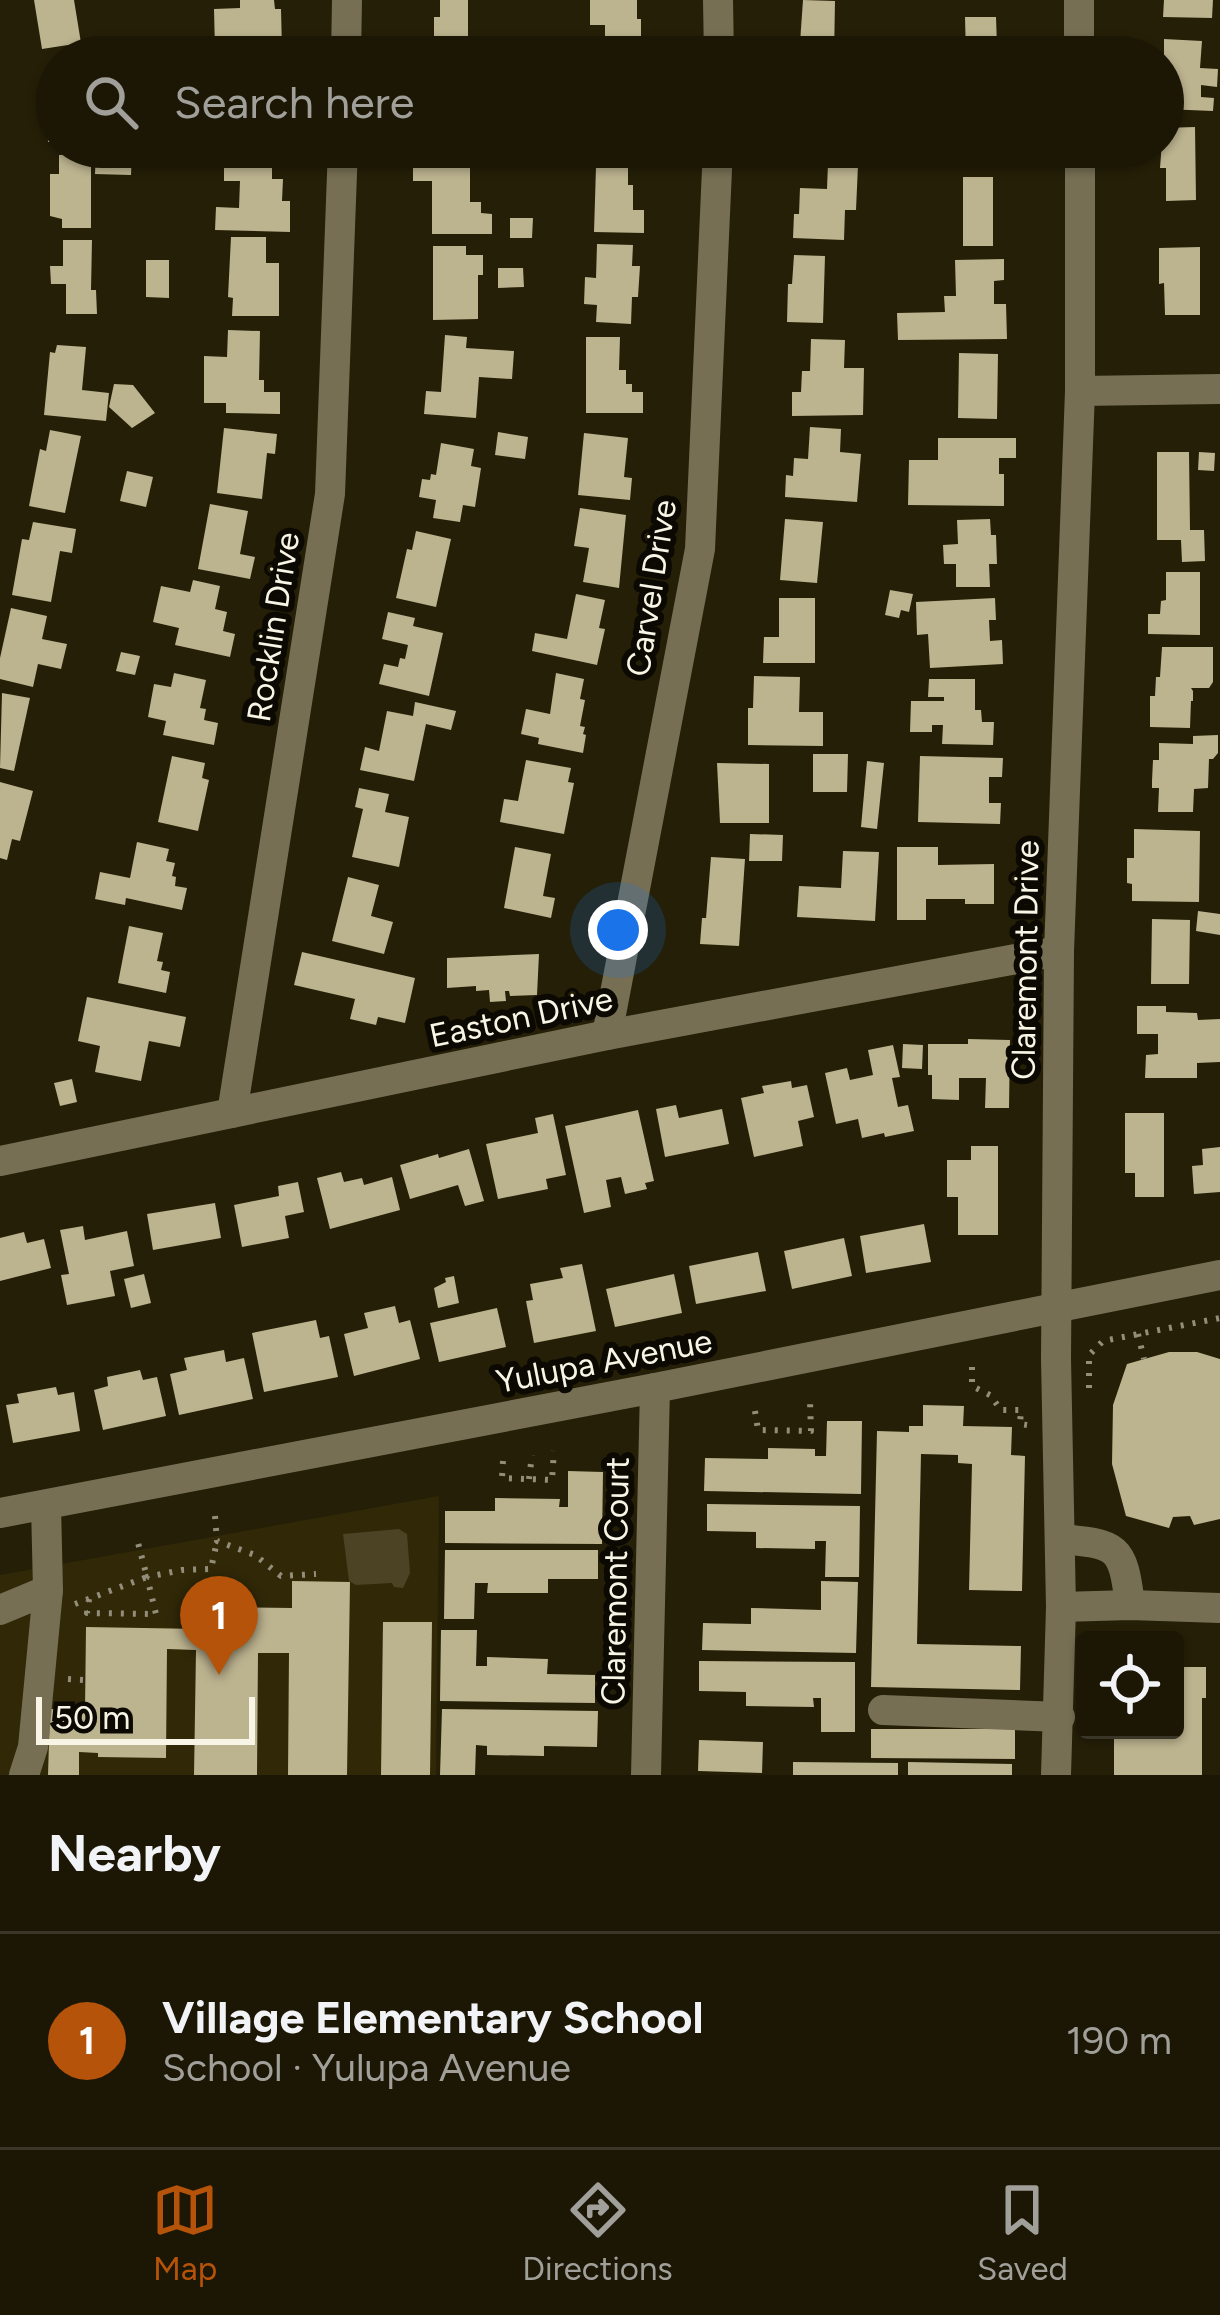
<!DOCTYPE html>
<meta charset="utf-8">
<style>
:root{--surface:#1c1705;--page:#25200f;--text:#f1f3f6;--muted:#a09f9a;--line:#3a3627;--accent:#b45309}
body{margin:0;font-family:Figtree,sans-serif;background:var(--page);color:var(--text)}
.controls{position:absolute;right:36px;bottom:36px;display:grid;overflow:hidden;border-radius:12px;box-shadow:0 3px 9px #0004}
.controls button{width:108px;height:108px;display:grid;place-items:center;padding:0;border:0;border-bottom:3px solid var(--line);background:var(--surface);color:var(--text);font:60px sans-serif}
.scale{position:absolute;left:36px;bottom:30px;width:219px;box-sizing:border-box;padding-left:12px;border:6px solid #f9f5e6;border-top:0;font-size:33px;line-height:42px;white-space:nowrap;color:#f9f5e6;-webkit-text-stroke:9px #0c0902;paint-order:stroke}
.you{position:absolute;left:618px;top:930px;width:42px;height:42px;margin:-30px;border:9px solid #fff;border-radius:50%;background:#1a73e8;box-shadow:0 0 0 18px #1a73e833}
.badge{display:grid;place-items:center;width:78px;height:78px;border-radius:50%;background:var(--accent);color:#fff;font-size:39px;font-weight:700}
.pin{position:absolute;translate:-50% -99px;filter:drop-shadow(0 3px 6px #0008)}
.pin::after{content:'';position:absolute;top:63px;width:42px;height:36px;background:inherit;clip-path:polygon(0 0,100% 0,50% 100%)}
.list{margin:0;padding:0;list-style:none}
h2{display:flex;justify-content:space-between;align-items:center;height:156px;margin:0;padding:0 48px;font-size:51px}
h2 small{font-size:39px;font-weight:400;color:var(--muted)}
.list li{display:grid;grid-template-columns:78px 1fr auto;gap:36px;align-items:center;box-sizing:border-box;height:216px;padding:0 48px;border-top:3px solid var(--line)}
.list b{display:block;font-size:45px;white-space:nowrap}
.list p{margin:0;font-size:39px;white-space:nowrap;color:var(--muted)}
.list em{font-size:39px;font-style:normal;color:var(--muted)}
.icon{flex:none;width:66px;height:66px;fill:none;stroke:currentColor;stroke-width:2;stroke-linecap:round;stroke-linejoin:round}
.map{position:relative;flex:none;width:1220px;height:1775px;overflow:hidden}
.search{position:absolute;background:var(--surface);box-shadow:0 3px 9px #0004;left:36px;right:36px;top:36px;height:132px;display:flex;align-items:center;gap:30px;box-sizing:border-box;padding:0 42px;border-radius:66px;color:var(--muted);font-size:45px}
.sheet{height:372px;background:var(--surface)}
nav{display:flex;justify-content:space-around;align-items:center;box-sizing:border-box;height:168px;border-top:3px solid var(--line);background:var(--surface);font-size:33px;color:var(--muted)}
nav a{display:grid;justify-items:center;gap:6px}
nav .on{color:var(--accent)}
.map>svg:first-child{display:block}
.built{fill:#302807}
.green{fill:#4c4324}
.building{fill:#bcb38f}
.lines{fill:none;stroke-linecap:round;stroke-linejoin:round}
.path{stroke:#938e7a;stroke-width:6;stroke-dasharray:3 9;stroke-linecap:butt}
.minor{stroke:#766f54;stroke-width:30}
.labels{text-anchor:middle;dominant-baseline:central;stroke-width:12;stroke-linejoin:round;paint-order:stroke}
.street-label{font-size:33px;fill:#f9f5e6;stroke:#0c0902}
</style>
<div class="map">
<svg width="1220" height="1775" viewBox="0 0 1220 1775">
<rect width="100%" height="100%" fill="#251f07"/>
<polygon class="built" points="439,1496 436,1775 0,1775 0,1575"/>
<polygon class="green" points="399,1529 407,1534 410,1573 403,1588 394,1587 392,1583 356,1585 349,1581 343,1534"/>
<g class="building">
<polygon points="34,0 74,0 81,43 42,49"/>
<polygon points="240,0 274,0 275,9 281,9 282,50 245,51 245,46 215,50 214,9 240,8"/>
<polygon points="440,0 468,0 468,53 434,52 434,17 440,17"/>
<polygon points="590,0 637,0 637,19 641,19 641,57 574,57 575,37 605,37 605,25 590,25"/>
<polygon points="803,0 835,1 834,57 799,57"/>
<polygon points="1164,0 1213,0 1212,18 1163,17"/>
<polygon points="965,17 996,17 997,46 1001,46 1001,57 966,57"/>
<polygon points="1164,39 1202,41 1200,68 1218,69 1217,87 1201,85 1201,97 1214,98 1213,111 1164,109"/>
<polygon points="52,69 57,69 57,142 48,142 46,85 52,84"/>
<polygon points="1195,127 1196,200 1166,201 1166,168 1160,168 1163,128"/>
<polygon points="969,147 1008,147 1008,168 969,167"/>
<polygon points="96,149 132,150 131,175 95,174"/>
<polygon points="241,153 272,154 272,179 283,179 282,201 290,201 290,232 215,230 216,207 239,208 240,181 224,181 224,159 241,159"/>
<polygon points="91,154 91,228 62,228 62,219 50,216 50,174 59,174 59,155"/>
<polygon points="413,156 470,156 470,202 481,202 481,213 492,214 492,234 432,234 432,181 413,181"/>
<polygon points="828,163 858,165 856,210 845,210 844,240 793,238 794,214 799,214 800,188 827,189"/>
<polygon points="596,167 628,168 628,185 633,185 633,210 644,210 644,233 594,232"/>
<rect x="963" y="177" width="30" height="69"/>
<polygon points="510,218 533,218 532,238 510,238"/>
<polygon points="231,237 266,237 266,263 279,263 279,316 232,316 233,298 228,297"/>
<polygon points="63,240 92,240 91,290 96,290 97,314 66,314 66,284 51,284 50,266 63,266"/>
<polygon points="597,244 633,245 632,266 640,266 638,297 632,297 631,324 596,322 597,305 584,304 585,277 596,278"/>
<polygon points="433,246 466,246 466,255 483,255 483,275 478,275 478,319 433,320"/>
<polygon points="1200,247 1200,315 1165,315 1164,283 1159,284 1159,248"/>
<polygon points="794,255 825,256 823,323 787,322 788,284 792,284"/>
<polygon points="1004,259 1004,280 994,281 994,304 1006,304 1007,339 898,340 897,313 945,312 944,296 956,296 955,260"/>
<polygon points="146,260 169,260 169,298 146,297"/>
<polygon points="498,268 523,268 524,287 498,288"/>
<polygon points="228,330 260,331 259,380 264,380 264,392 280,392 280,414 226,413 226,403 204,403 204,356 227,357"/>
<polygon points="445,335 467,337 466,348 514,351 512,379 479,377 476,418 424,414 426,391 441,392"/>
<polygon points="586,337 620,337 619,370 626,370 626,384 632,384 632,392 643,392 643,413 586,413"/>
<polygon points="811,339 845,340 844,368 864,368 863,415 792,416 792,392 801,392 802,371 810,371"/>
<polygon points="57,345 86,347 82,390 109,393 106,421 44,415 50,352 55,353"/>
<polygon points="959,353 998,354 997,419 958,418"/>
<polygon points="114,384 133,385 155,413 132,428 109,407"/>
<polygon points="810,427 841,429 840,452 861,454 857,502 785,497 786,475 793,476 794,458 808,459"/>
<polygon points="224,428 277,434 275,454 267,453 262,499 217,493"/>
<polygon points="50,430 81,436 65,513 29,506 40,449 46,451"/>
<polygon points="498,432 528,437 525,459 495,455"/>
<polygon points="584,433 628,438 624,477 632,478 630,500 578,495"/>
<polygon points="938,438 1016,438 1016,458 999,458 999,474 1004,474 1004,506 908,505 909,460 938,460"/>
<polygon points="441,443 474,449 471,466 481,468 475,507 463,505 460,522 433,518 436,500 419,497 422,479 430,480 431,474 436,475"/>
<polygon points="1157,452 1189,452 1190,530 1204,530 1205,561 1182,562 1181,540 1157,540"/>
<polygon points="1199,452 1215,453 1214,471 1198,470"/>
<polygon points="127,471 153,477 146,507 120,501"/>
<polygon points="210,504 248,511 240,554 255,557 250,579 198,569"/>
<polygon points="580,508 626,515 619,588 583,582 589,548 574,546"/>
<polygon points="785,519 823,522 817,583 780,580"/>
<polygon points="990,519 991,535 996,535 997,564 989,564 990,587 956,587 956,564 944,564 943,545 958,544 957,520"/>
<polygon points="33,522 76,529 72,553 60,551 51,602 12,595 22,539 29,540"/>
<polygon points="416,531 451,539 436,607 396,598 407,549 412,550"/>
<polygon points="1166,572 1200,572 1200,635 1148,634 1148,614 1160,614 1161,601 1166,600"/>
<polygon points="193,580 220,586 215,609 227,612 223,631 235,634 230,657 175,645 179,628 153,622 161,586 190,592"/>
<polygon points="890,590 913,594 909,612 901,610 899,618 885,615"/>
<polygon points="576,594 605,600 599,628 605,629 597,665 532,651 535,633 567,639"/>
<polygon points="779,598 815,598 815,663 763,663 764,637 779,637"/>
<polygon points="995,598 996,620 989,620 990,641 1002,640 1003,664 930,668 928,634 917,635 916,602"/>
<polygon points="11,608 47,616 42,639 67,644 61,669 38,664 33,687 0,679 0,658"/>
<polygon points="388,612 415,618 413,626 443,633 429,696 379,684 384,664 398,667 400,658 405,659 408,645 382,639"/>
<polygon points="1162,647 1213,647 1213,682 1209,688 1191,688 1193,691 1193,701 1191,701 1190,728 1150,727 1150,696 1155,696 1156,677 1160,677"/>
<polygon points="121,652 140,656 135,675 116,671"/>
<polygon points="174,673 206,680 200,708 206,709 204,720 218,723 214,745 163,735 166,721 148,717 154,684 171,687"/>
<polygon points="556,673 584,679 580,699 585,700 580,726 585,727 583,734 586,735 583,753 538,744 539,738 521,734 526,709 550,714"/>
<polygon points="754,676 800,677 799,712 823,712 823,746 748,745 748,708 753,708"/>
<polygon points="929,679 975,679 975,710 981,710 982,722 994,722 993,745 942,744 943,725 932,725 932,732 910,732 911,701 944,701 944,697 928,697"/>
<polygon points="2,693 30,698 14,771 0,768"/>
<polygon points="415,702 456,711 451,730 426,724 414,781 360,770 365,747 379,751 387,711 413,716"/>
<polygon points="1218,735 1218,753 1213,759 1209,759 1208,788 1194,789 1193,812 1158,812 1159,788 1152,788 1152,781 1153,760 1159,760 1159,743 1193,744 1193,736"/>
<polygon points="813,754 848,754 847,792 813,792"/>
<polygon points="172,756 205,763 202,778 209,780 198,831 158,822"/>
<polygon points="920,756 1003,758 1002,777 989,777 989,803 1001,803 1000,824 918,822"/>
<polygon points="526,760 571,768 568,782 574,783 564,834 500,822 504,799 518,801"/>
<polygon points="867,761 884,763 877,829 861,827"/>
<polygon points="717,763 769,764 769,823 720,823"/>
<polygon points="0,782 33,791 20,841 12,839 7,860 0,858"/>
<polygon points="359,788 389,794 385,812 409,817 399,867 352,857 363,809 355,807"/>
<polygon points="1134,829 1200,831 1199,902 1132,901 1132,884 1127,883 1127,858 1134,858"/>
<polygon points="750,834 783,835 782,861 749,861"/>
<polygon points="137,842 169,849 166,861 175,863 172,876 176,877 175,886 187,888 182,910 126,898 125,905 95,899 100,872 130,878"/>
<polygon points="515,847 551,854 543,896 555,898 551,918 504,908"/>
<polygon points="897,847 938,847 938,865 994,864 994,904 965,904 965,899 926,899 926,920 897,920"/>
<polygon points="843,851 879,852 875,921 797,917 799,886 841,888"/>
<polygon points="711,857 745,859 739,946 700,944 702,918 706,918"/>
<polygon points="348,877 379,885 371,916 393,922 384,954 332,941"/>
<polygon points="1198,911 1220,914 1220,935 1196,931"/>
<polygon points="1152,919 1190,920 1189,984 1151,984"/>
<polygon points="129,926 163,933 157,961 163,962 161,970 170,972 166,993 118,983"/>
<polygon points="302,952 415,978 405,1023 378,1017 376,1025 350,1019 355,999 294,985"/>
<polygon points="539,954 537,995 510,996 509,991 505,991 506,1001 490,1002 489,990 476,991 476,986 447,988 447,958"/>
<polygon points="87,997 186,1017 180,1047 149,1041 141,1081 95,1072 100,1046 78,1041"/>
<polygon points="1137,1006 1166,1006 1166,1012 1197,1013 1198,1020 1220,1019 1220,1062 1197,1063 1197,1078 1145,1078 1146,1055 1158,1054 1158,1034 1137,1034"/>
<polygon points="968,1039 1010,1040 1009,1108 985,1108 986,1078 959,1078 959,1100 932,1099 932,1075 928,1075 928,1044 968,1044"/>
<polygon points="903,1044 923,1045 922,1069 902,1068"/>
<polygon points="893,1045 900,1077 892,1078 898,1107 908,1105 914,1131 885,1137 884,1133 862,1138 858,1119 836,1124 825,1073 847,1068 850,1080 873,1075 868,1050"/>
<polygon points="72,1079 77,1102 60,1106 54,1083"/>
<polygon points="791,1081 792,1088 807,1085 814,1117 798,1121 803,1146 754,1157 741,1098 764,1093 762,1086"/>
<polygon points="676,1105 679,1118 722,1109 729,1144 665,1157 656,1109"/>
<polygon points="638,1110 654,1181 645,1183 647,1189 625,1194 621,1177 606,1180 611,1207 584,1213 565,1126"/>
<polygon points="1125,1113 1164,1113 1164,1197 1135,1197 1135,1173 1125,1173"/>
<polygon points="553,1114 566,1175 546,1179 548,1189 498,1199 486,1144 538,1133 535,1118"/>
<polygon points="971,1146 998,1146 998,1235 958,1235 958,1197 947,1197 947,1160 971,1160"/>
<polygon points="1220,1147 1220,1192 1194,1194 1192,1166 1203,1165 1202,1149"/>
<polygon points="469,1149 484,1201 465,1206 458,1185 410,1199 400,1165 438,1154 439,1158"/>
<polygon points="341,1172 344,1182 362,1178 364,1185 392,1177 400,1210 330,1229 317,1178"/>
<polygon points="298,1182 304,1212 285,1216 289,1238 242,1247 234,1205 279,1196 278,1186"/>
<polygon points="215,1203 221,1238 153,1250 147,1214"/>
<polygon points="924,1224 931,1262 866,1273 860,1236"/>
<polygon points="83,1226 85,1240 127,1231 134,1266 110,1271 115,1296 67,1305 61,1275 69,1274 60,1230"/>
<polygon points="24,1232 27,1243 44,1239 51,1268 0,1281 0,1238"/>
<polygon points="844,1238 852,1276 792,1289 784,1251"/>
<polygon points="758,1252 766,1291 696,1304 689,1266"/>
<polygon points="582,1264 596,1331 534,1343 526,1301 533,1300 530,1284 563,1278 560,1268"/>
<polygon points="144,1274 151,1303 131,1308 124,1279"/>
<polygon points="674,1274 682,1313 615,1327 606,1289"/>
<polygon points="454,1276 459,1303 438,1308 434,1288 446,1282 445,1278"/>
<polygon points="395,1306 399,1323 410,1320 420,1359 354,1376 344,1334 368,1328 364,1313"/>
<polygon points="497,1308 506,1347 439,1362 430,1323"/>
<polygon points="316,1320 320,1338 329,1336 338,1377 264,1392 252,1333"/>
<polygon points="224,1350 226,1362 244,1358 253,1399 179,1415 170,1374 187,1370 184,1358"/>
<polygon points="1169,1352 1197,1352 1220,1359 1220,1519 1194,1525 1190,1516 1173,1517 1169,1528 1126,1516 1112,1464 1113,1405 1127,1364"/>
<polygon points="140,1370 143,1380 157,1377 166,1416 103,1430 94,1390 108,1386 107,1377"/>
<polygon points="56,1387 58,1395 74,1392 80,1431 13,1443 6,1405 19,1403 17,1394"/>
<polygon points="923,1405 964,1406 963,1426 1012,1427 1011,1455 1025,1456 1022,1591 969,1590 972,1464 958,1463 958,1455 921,1454 917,1644 1021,1646 1020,1690 871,1687 877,1431 909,1432 909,1426 923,1426"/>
<polygon points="827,1421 862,1421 861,1494 704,1491 705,1458 768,1459 768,1448 815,1449 815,1456 826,1456"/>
<polygon points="568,1471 603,1472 602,1544 445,1543 445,1511 495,1511 495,1498 560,1499 559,1507 568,1507"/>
<polygon points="707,1504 860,1506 859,1577 825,1577 826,1541 815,1541 815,1549 756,1548 756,1532 707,1531"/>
<polygon points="445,1550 598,1550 598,1579 548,1579 548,1593 487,1593 488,1583 475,1583 474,1619 444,1619"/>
<polygon points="292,1581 350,1582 347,1775 288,1775 289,1653 258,1653 257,1775 194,1775 196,1650 167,1649 166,1758 98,1757 98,1753 79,1752 79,1775 48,1775 50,1709 85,1710 86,1627 201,1629 201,1607 292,1608"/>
<polygon points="821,1581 858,1582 856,1653 702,1650 703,1623 751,1624 751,1608 821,1610"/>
<polygon points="383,1622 432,1622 430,1775 381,1775"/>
<polygon points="441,1630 477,1630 476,1666 487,1666 487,1657 548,1659 547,1674 595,1675 595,1703 440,1701"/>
<polygon points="699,1661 855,1662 855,1732 821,1732 821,1698 813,1698 814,1707 746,1706 746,1692 699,1691"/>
<polygon points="1175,1667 1206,1667 1206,1698 1202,1698 1202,1775 1114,1775 1114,1730 1175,1730"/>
<polygon points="442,1709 598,1711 597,1747 544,1746 544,1756 487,1755 487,1746 476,1745 475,1775 440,1775"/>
<polygon points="871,1729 1015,1729 1015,1759 871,1758"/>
<polygon points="699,1740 763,1742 762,1773 698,1771"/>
<polygon points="793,1762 898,1763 898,1775 793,1775"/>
<polygon points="908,1762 1012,1764 1012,1775 908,1775"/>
</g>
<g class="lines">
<g class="path">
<polyline points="1138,1334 1144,1359"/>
<polyline points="972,1367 972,1386 990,1395 1001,1410 1021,1410 1020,1424 1027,1425"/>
<polyline points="1089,1388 1089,1355 1103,1341 1220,1318"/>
<polyline points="755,1411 758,1430 811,1431 810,1401"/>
<polyline points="503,1461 502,1478 552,1480 554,1451"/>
<polyline points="529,1479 532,1455"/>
<polyline points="215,1516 217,1541 255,1555 281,1576 316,1574"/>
<polyline points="89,1599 87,1613 156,1614 147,1577 182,1570 211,1569 217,1541"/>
<polyline points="75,1604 147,1577 137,1539"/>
<polyline points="68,1679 85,1680"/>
</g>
<g class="minor">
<polyline points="718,0 719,57"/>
<polyline points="1079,0 1079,57"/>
<polyline points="346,57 347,0"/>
<polyline points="1080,391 1220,389"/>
<polyline points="607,1035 700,549 718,147"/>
<polyline points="232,1113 330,494 343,147"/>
<polyline points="0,1161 607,1035 1059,951"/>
<polyline points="0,1513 655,1388 1220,1275"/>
<path d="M1060,1539C1117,1544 1123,1545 1130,1605"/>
<polyline points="1061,1607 1130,1605 1220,1608"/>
<polyline points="0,1610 48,1590"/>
<polyline points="883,1710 1060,1717"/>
<polyline points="24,1775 33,1747 48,1590 46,1505"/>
<polyline points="646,1775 655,1388"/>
<polyline points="1056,1775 1061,1607 1056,1359 1059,951 1080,391 1080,147"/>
</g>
</g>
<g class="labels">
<g class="street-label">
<text transform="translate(651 588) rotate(-81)">Carvel Drive</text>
<text transform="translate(273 627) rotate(-81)">Rocklin Drive</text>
<text transform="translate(1025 960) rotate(-89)">Claremont Drive</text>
<text transform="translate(521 1017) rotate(-12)">Easton Drive</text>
<text transform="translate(604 1361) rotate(-11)">Yulupa Avenue</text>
<text transform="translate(615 1581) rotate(-89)">Claremont Court</text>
</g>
</g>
</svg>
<div class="controls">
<button><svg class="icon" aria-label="locate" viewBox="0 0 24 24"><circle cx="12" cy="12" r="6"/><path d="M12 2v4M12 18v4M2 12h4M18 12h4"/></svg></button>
</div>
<div class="scale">50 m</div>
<div class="you"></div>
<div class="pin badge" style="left:219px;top:1675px">1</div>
<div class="search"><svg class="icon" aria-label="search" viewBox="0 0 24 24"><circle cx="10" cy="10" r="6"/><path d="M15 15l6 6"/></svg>Search here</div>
</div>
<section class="sheet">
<h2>Nearby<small></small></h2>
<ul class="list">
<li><span class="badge">1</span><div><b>Village Elementary School</b><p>School · Yulupa Avenue</p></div><em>190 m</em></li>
</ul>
</section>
<nav>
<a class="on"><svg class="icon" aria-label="map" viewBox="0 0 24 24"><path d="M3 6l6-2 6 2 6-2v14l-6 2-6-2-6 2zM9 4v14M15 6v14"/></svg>Map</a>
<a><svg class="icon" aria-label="directions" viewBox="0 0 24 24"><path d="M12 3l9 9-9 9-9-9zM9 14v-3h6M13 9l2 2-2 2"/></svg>Directions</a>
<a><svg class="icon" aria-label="saved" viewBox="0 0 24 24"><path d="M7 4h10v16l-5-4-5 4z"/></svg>Saved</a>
</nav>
